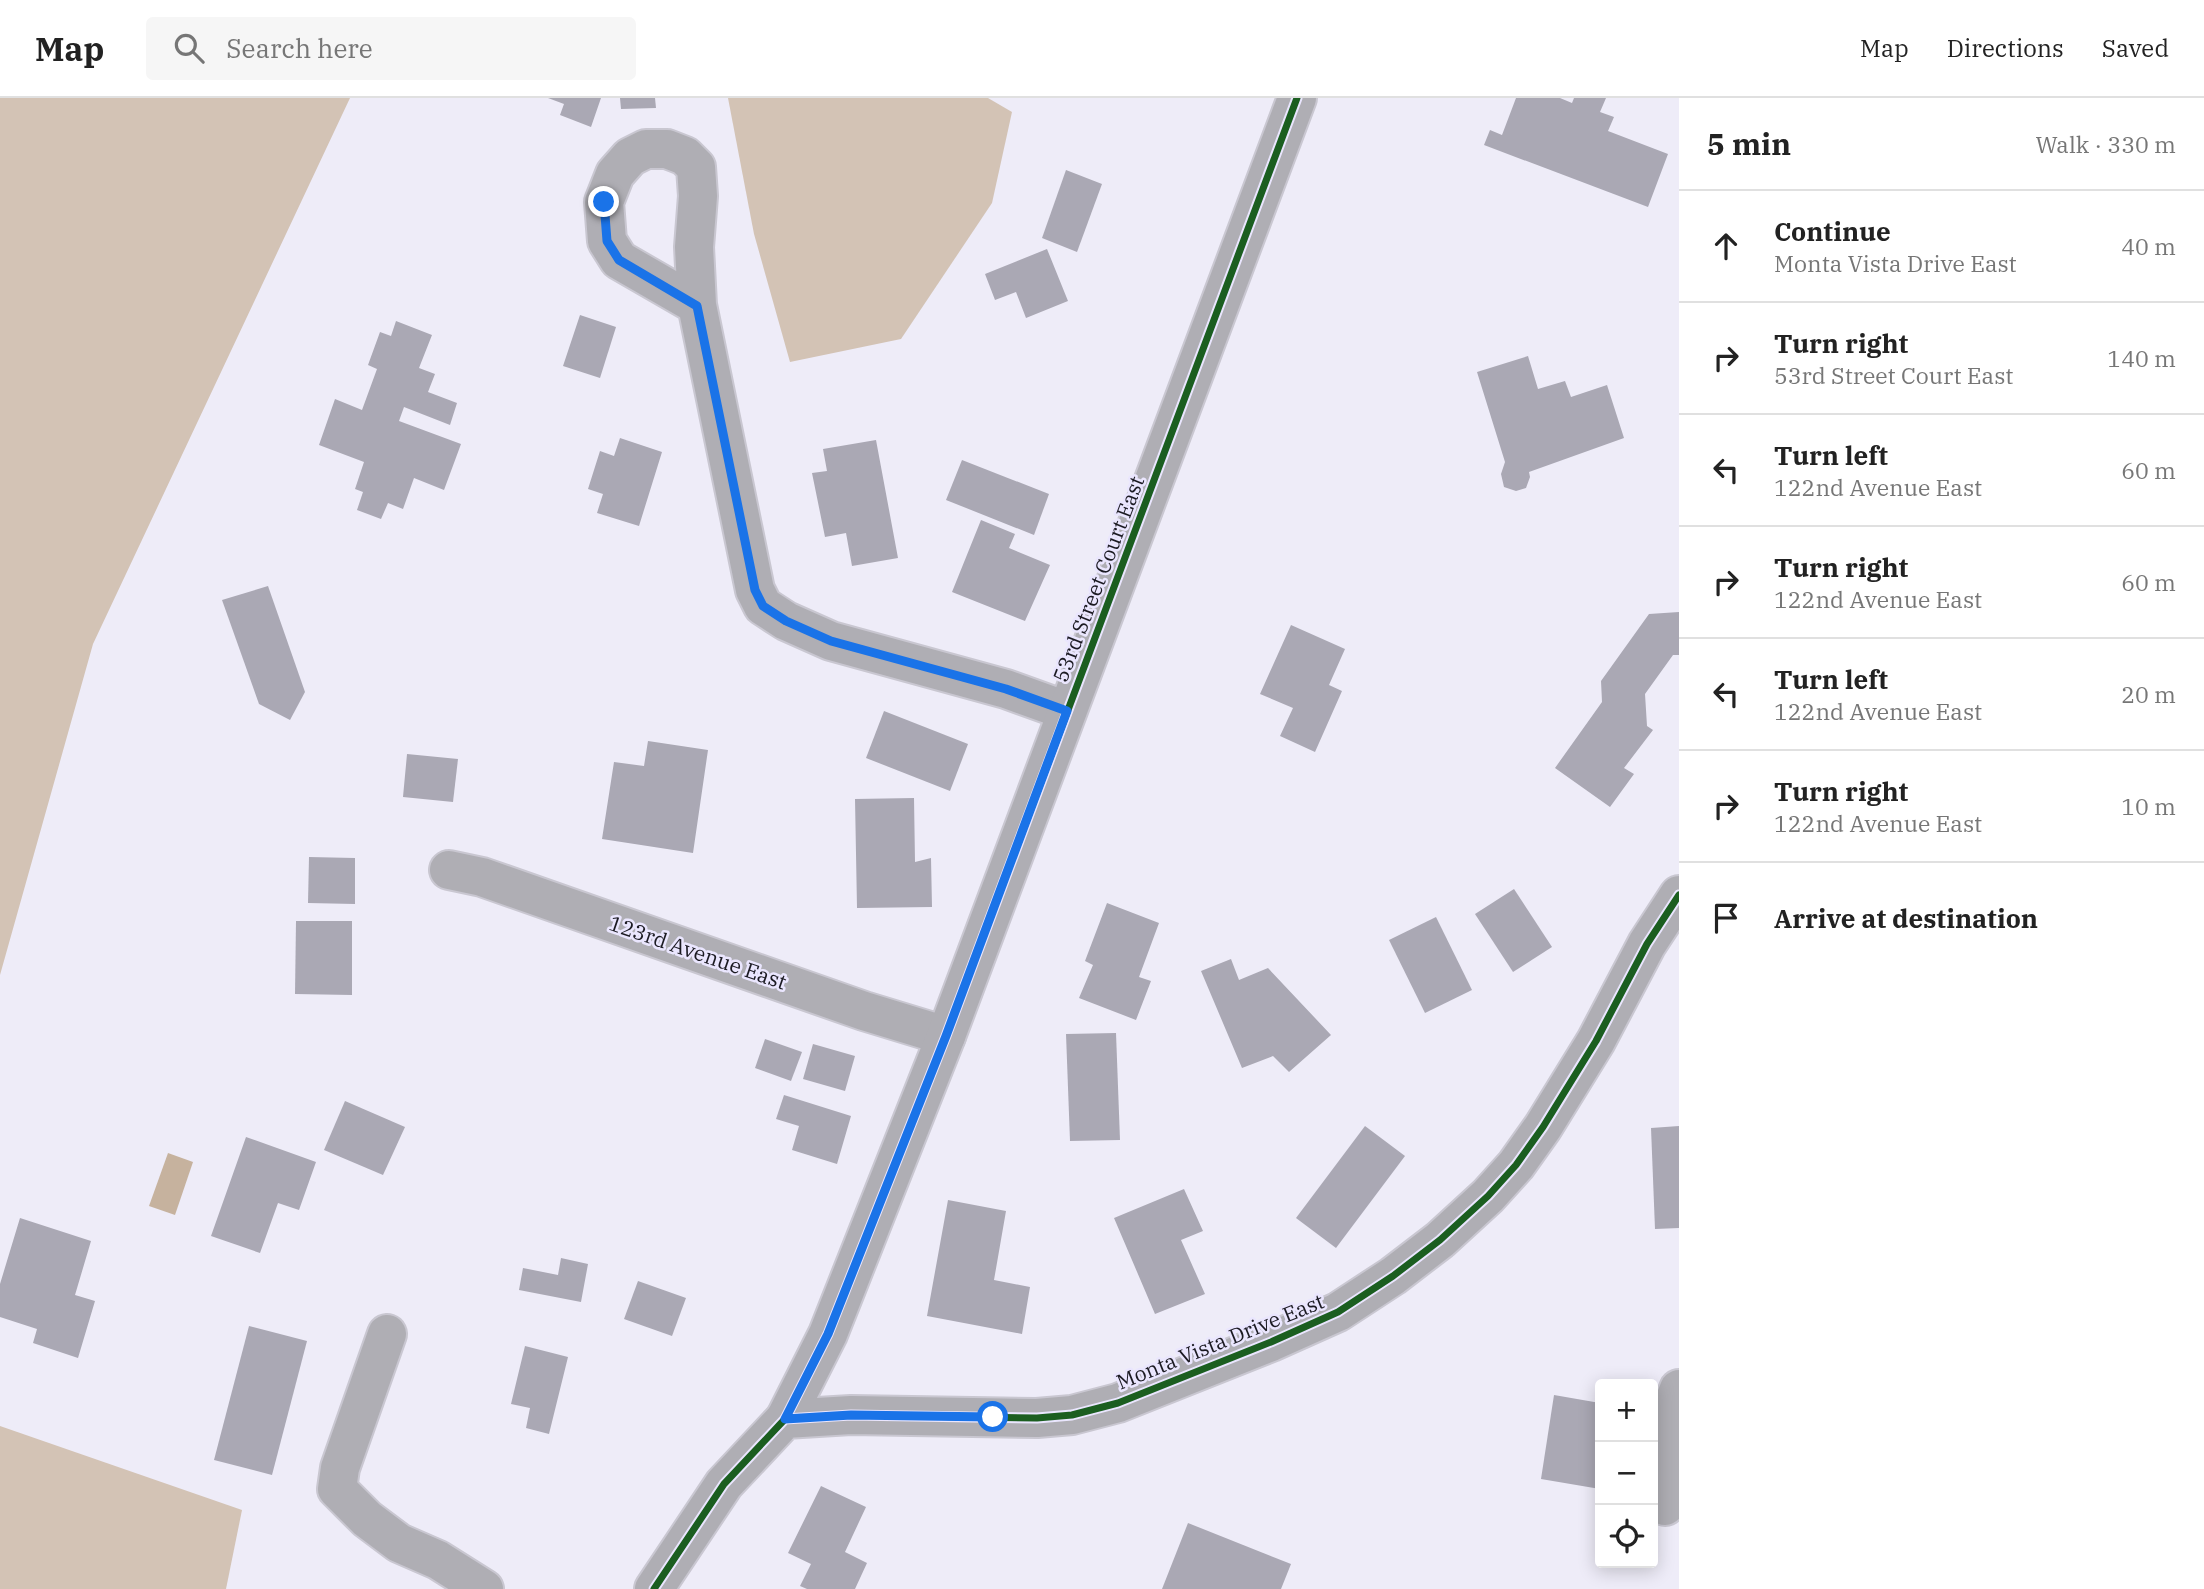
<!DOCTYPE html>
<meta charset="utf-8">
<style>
:root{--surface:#fff;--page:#f6f6f6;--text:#222;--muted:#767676;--line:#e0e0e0}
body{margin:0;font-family:"IBM Plex Serif",serif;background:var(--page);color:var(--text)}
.controls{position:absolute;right:21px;bottom:21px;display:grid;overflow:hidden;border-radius:7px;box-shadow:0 4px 18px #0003}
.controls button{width:63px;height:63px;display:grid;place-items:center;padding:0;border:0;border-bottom:2px solid var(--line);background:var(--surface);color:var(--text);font:35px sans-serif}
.stop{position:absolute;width:21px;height:21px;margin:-16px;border:5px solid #1a73e8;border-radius:50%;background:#fff}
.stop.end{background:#1a73e8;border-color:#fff;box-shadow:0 2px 7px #0008}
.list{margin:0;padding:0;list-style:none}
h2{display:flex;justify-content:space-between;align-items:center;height:91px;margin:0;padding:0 28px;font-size:30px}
h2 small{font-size:23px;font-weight:400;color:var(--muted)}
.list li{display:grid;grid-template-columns:46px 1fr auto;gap:21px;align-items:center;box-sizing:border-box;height:112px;padding:0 28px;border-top:2px solid var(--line)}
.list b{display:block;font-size:26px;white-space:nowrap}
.list p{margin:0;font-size:23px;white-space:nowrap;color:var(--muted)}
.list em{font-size:23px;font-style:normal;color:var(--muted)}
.icon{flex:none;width:38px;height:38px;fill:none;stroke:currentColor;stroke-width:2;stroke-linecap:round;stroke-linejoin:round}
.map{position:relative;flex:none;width:1679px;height:1491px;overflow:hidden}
header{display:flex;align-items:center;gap:42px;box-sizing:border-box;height:98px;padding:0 35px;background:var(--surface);border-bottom:2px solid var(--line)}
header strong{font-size:33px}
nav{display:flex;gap:38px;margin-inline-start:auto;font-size:24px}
.search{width:490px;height:63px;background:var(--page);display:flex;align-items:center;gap:18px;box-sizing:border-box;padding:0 24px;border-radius:7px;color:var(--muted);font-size:26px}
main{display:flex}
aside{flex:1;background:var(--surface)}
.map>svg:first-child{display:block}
.forest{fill:#d3c3b5}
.water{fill:#c6b29e}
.building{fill:#aaa8b4}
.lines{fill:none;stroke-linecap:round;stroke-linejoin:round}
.minor-casing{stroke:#c9c7d1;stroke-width:42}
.minor{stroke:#afaeb4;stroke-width:38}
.cycleway-casing{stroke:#eae6fe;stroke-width:11}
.cycleway{stroke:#1b5e20;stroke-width:7}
.route{stroke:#1a73e8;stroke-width:9}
.labels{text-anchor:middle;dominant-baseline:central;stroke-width:5;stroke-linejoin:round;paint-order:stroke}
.street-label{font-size:21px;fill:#1b1a22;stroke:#eae6fe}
</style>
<header>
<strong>Map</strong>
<div class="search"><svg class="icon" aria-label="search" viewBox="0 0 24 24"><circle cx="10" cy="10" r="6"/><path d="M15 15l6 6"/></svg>Search here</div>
<nav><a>Map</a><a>Directions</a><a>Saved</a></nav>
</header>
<main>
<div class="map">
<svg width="1679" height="1491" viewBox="0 0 1679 1491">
<rect width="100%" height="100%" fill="#eeecf8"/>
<g class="forest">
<polygon points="0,0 350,0 93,546 0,877"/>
<polygon points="728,0 988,0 1012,14 992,105 901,241 790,264 754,136"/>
<polygon points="0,1328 242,1412 226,1491 0,1491"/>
</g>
<polygon class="water" points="168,1055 193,1064 175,1117 149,1108"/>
<g class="building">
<polygon points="548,0 601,0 591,29 560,17 564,6"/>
<polygon points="620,0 655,0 656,10 621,11"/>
<polygon points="1516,0 1560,0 1572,5 1574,0 1606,0 1600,14 1614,19 1608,33 1668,56 1648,109 1484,47 1490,32 1502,37"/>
<polygon points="1066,72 1102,86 1077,154 1042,140"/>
<polygon points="1047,151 1068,203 1026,220 1016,194 995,202 985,176"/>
<polygon points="580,217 616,229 600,280 563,268"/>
<polygon points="396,223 432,237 419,270 435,276 428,294 457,305 450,327 404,309 399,323 461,346 444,392 414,380 403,411 388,405 381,421 357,412 363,394 355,391 364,364 319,347 335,301 362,312 377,271 368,267 380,234 391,238"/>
<polygon points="1528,258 1538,291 1565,283 1571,299 1607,287 1624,340 1529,374 1530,379 1526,390 1516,393 1504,389 1501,376 1505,364 1477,274"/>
<polygon points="620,340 662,354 639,428 597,415 603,396 588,391 600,353 614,358"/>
<polygon points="876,342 898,460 852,468 846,435 825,439 812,375 827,373 823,351"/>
<polygon points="962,362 1049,396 1034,437 946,402"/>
<polygon points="981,422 1015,436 1009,450 1050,467 1025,523 952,494"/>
<polygon points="268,488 305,594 290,622 259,606 222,502"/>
<polygon points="1679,514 1679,557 1673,557 1645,596 1647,628 1653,632 1624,670 1634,676 1610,709 1555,670 1602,604 1601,583 1649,516"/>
<polygon points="1291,527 1345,551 1329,587 1342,593 1315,654 1280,638 1293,610 1260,596"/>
<polygon points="884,613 968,646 950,693 866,660"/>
<polygon points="648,643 708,652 693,755 602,741 614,664 644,668"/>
<polygon points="407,656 458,661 453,704 403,699"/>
<polygon points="914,700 915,764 931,760 932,809 857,810 855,701"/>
<polygon points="309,759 355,760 355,806 308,805"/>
<polygon points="1514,791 1552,849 1513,874 1475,816"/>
<polygon points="1107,805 1159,825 1139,879 1151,883 1136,922 1079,900 1093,867 1085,863"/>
<polygon points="1436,819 1472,892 1425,915 1389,842"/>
<polygon points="296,823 352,823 352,897 295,896"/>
<polygon points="1231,861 1239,882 1268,870 1331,937 1289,974 1273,958 1242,970 1201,873"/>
<polygon points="1116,935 1120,1042 1070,1043 1066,936"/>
<polygon points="765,941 802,954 791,983 755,970"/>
<polygon points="813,946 855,958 845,993 803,981"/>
<polygon points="784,997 851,1018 837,1066 792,1052 799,1028 776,1021"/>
<polygon points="345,1003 405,1029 383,1077 324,1052"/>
<polygon points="1365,1028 1405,1058 1336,1150 1296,1120"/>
<polygon points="1679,1028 1679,1130 1655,1131 1651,1030"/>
<polygon points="246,1039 316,1064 299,1112 278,1105 260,1155 211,1138"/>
<polygon points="1184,1091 1203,1133 1181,1142 1205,1196 1155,1216 1114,1120"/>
<polygon points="948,1102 1006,1113 994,1182 1030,1189 1022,1236 927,1218"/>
<polygon points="20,1120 91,1143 75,1197 95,1203 78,1260 33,1245 37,1231 0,1219 0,1186"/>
<polygon points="561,1160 588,1166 581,1204 519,1192 523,1170 558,1177"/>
<polygon points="638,1183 686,1200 672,1238 624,1221"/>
<polygon points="249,1228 307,1243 272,1377 214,1362"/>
<polygon points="525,1248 568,1259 549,1336 526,1330 530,1310 511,1306"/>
<polygon points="1554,1297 1600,1305 1600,1391 1541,1381"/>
<polygon points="821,1388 866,1409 845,1454 867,1465 855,1491 807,1491 800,1488 811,1466 788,1455"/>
<polygon points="1188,1425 1291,1466 1281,1491 1162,1491"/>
</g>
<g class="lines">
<defs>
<g id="minor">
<polyline points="697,207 619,162 607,143 604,104 615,76 630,59 646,51 667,51 685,58 696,69 698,98 694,149 697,207 755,492 763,508 786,523 831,543 1006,591 1067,613"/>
<polyline points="449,772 482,779 864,913 946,938"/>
<polyline points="387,1236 340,1370 337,1391 367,1421 399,1445 438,1462 484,1491"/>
<polyline points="785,1321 828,1236 946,938 1297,0"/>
<path d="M1665,1408C1664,1368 1662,1328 1679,1291"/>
<polyline points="654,1491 724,1386 785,1321 851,1317 1037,1320 1072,1317 1118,1305 1271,1244 1338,1214 1393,1178 1440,1142 1488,1098 1516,1067 1543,1029 1596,943 1647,846 1679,797"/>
</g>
</defs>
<use href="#minor" class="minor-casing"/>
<use href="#minor" class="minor"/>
<defs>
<g id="cycleway">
<polyline points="785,1321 828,1236 946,938 1297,0"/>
<polyline points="654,1491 724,1386 785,1321 851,1317 1037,1320 1072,1317 1118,1305 1271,1244 1338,1214 1393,1178 1440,1142 1488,1098 1516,1067 1543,1029 1596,943 1647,846 1679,797"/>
</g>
</defs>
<use href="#cycleway" class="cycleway-casing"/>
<use href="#cycleway" class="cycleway"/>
</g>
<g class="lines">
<polyline class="route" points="604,104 607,143 619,162 697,208 755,492 763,508 786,523 831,543 1006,591 1067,613 946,938 828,1236 785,1321 851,1317 993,1319"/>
</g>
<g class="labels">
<g class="street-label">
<text transform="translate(1098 481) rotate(-69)">53rd Street Court East</text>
<text transform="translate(698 854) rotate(19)">123rd Avenue East</text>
<text transform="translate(1220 1243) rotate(-22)">Monta Vista Drive East</text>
</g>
</g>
</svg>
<div class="controls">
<button>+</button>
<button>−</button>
<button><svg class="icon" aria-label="locate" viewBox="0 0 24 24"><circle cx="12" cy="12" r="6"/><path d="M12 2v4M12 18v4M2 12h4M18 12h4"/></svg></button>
</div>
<div class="stop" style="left:993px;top:1319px"></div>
<div class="stop end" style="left:604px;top:104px"></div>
</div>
<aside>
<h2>5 min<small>Walk · 330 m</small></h2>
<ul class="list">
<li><svg class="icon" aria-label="ahead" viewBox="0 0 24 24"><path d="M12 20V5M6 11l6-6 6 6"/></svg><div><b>Continue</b><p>Monta Vista Drive East</p></div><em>40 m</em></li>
<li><svg class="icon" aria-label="right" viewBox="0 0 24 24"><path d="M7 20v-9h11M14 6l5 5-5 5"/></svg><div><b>Turn right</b><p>53rd Street Court East</p></div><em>140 m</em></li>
<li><svg class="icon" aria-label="left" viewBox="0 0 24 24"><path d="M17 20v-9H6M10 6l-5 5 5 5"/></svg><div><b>Turn left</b><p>122nd Avenue East</p></div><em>60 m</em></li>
<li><svg class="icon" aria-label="right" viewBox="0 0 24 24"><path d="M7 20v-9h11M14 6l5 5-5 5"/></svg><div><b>Turn right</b><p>122nd Avenue East</p></div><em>60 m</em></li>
<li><svg class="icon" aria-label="left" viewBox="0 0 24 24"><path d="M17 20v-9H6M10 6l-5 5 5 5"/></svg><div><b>Turn left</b><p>122nd Avenue East</p></div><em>20 m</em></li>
<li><svg class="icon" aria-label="right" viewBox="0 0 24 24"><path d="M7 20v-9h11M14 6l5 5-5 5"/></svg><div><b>Turn right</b><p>122nd Avenue East</p></div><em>10 m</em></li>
<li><svg class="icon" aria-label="arrive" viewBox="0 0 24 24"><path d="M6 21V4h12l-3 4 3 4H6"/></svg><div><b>Arrive at destination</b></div></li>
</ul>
</aside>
</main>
